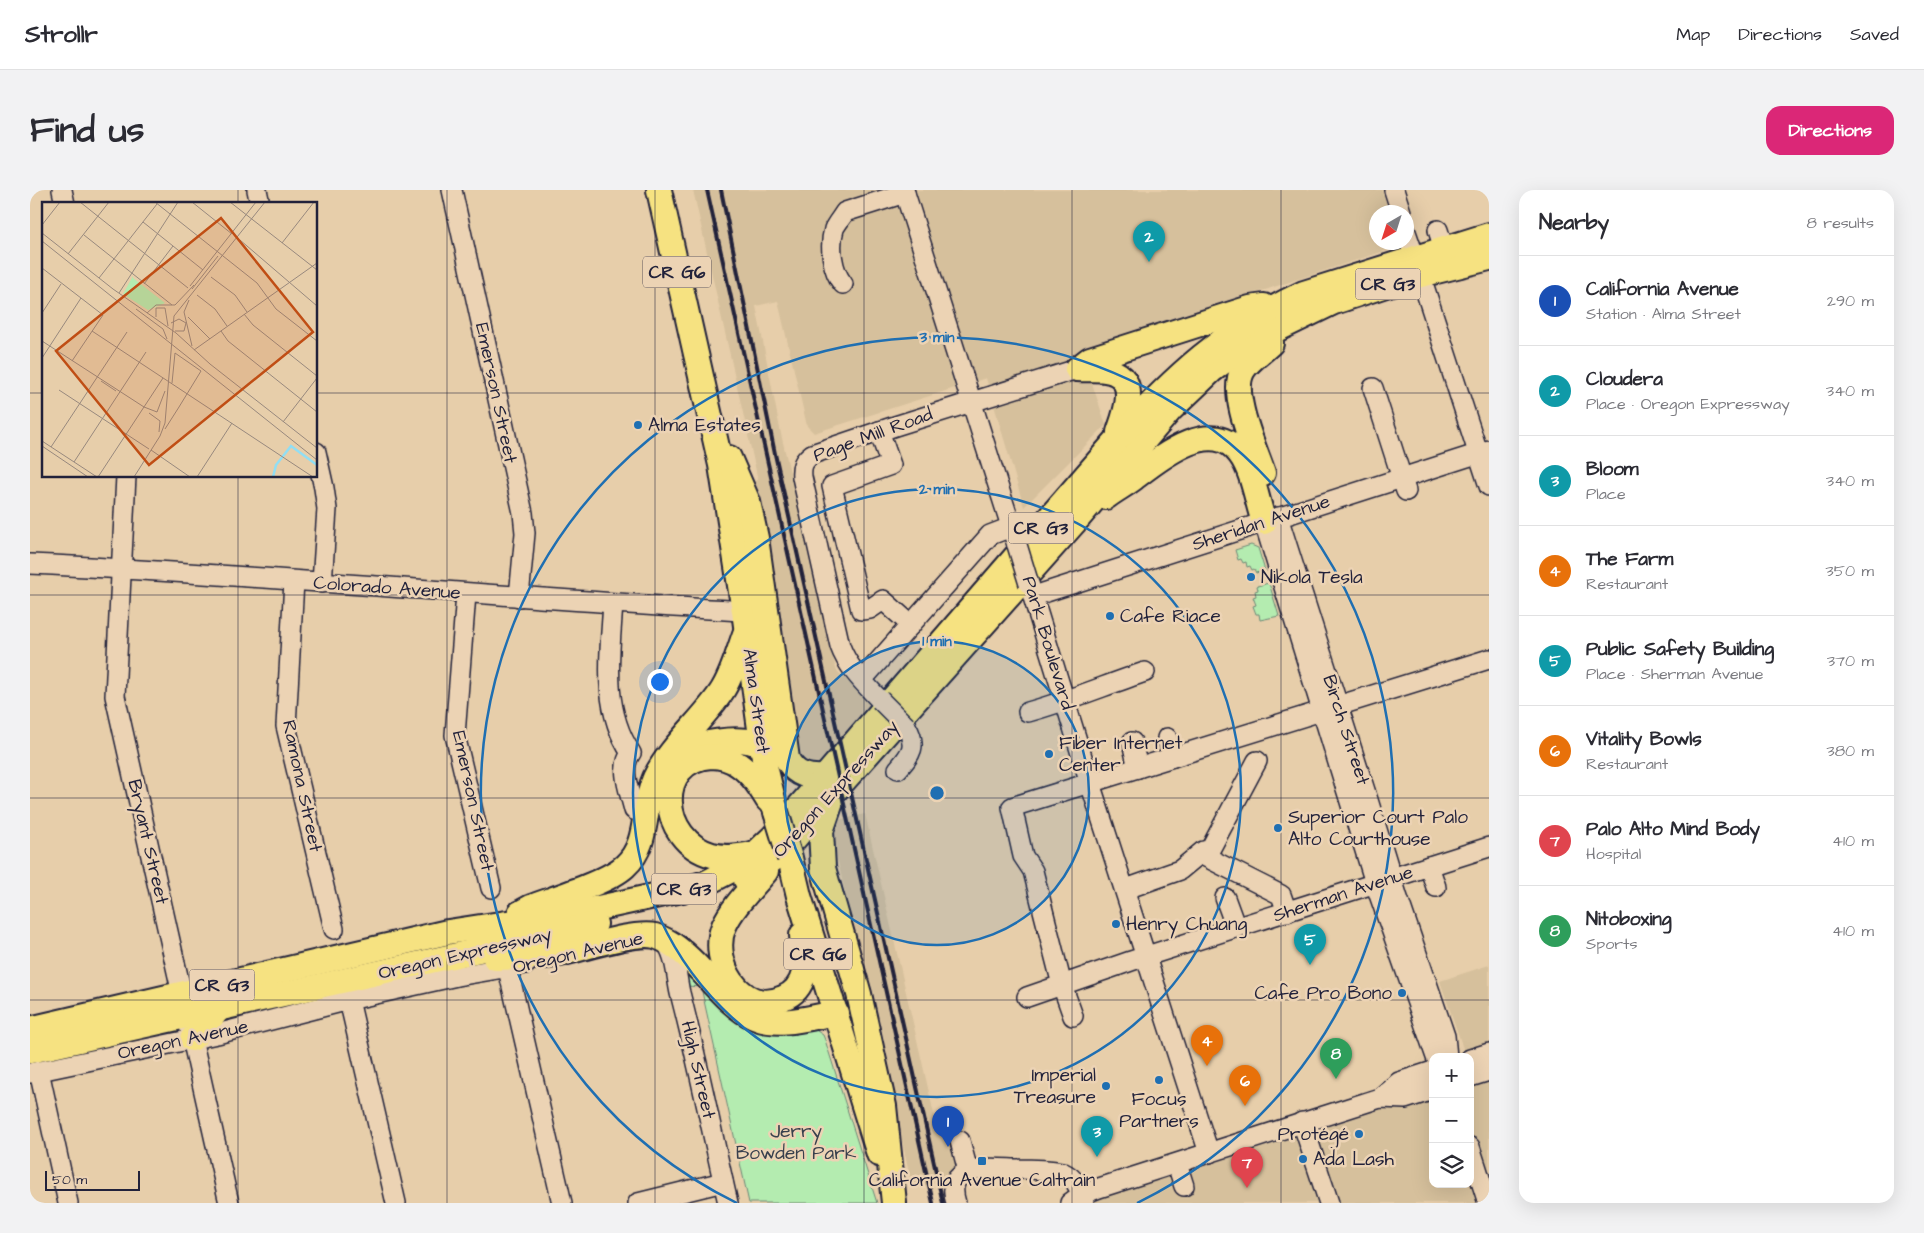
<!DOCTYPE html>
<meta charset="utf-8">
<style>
:root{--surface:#fff;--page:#f2f2f3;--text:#2b2b33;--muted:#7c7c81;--line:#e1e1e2;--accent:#db2777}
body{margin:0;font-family:"Architects Daughter",sans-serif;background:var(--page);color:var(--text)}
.controls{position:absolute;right:15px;bottom:15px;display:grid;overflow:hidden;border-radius:10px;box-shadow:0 5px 20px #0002}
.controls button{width:45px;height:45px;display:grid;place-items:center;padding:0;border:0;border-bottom:1px solid var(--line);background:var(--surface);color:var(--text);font:25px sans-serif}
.compass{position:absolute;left:1339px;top:15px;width:45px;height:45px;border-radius:50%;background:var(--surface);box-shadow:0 5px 20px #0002;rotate:219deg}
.scale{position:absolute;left:15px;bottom:12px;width:95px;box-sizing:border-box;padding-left:5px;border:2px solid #22223b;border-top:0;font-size:14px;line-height:18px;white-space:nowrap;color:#22223b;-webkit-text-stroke:4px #ecd3b4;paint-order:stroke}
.you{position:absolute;left:629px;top:491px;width:18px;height:18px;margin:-12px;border:4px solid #fff;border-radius:50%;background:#1a73e8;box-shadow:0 0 0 8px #1a73e833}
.badge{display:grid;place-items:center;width:32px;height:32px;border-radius:50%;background:var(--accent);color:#fff;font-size:16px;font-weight:700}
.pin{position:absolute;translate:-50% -41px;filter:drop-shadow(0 1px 2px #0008)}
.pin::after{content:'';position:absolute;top:26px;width:18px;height:15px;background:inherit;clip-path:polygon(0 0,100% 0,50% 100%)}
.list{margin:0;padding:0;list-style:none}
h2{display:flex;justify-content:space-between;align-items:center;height:65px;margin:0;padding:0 20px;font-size:21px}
h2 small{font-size:16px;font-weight:400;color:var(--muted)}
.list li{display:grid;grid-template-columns:32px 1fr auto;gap:15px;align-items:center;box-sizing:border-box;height:90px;padding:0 20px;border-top:1px solid var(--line)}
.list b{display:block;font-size:19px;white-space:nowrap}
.list p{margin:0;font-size:16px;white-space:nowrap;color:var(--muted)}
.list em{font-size:16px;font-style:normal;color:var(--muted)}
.icon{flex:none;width:28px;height:28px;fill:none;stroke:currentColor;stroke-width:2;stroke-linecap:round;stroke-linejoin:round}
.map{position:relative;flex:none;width:1459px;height:1013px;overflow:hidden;border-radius:15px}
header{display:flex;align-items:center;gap:30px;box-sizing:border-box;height:70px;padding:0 25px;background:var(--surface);border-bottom:1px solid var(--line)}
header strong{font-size:24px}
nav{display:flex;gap:28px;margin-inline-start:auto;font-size:18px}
.intro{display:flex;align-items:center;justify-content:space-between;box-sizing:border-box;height:120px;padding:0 30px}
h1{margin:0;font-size:35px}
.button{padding:12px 22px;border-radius:15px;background:var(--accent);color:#fff;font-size:18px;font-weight:700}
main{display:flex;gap:30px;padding:0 30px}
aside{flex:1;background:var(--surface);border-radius:15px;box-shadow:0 5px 20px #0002}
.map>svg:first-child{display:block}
.built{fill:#d6c09c}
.green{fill:#b4ecb0;stroke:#6b8776}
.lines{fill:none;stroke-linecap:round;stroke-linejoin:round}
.minor-casing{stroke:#22223b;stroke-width:22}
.major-casing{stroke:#22223b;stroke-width:28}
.minor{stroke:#ecd3b4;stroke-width:19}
.major{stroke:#f6e281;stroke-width:24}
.rail{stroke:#22223b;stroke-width:4}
.minor-bridge-casing{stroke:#22223b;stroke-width:22;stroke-linecap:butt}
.major-bridge-casing{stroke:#22223b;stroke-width:28;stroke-linecap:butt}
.minor-bridge{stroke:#ecd3b4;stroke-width:19}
.major-bridge{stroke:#f6e281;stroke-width:24}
.grid{fill:none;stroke:#22223b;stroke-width:1;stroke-opacity:0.55}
.ring{fill:none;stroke:#1f6fb2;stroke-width:2.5}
.poi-dot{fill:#1f6fb2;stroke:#ecd3b4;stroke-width:2}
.labels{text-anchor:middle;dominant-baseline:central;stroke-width:5;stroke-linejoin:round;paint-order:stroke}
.shield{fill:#ecd3b4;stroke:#5f575f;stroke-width:1}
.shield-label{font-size:18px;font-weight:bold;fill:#22223b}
.street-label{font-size:19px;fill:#22223b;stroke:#ecd3b4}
.poi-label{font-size:19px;fill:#22223b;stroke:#ecd3b4;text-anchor:start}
.park-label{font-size:19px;fill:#38404d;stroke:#ecd3b4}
.inset-river{fill:none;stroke:#92def3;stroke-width:2.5}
.inset-road{fill:none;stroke:#98897e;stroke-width:1}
.view{fill:#c04e15;fill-opacity:0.15;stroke:#c04e15;stroke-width:2.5}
.inset-edge{fill:none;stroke:#22223b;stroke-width:2.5}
.centre{fill:#1f6fb2;stroke:#ecd3b4;stroke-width:2.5}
.ring-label{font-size:15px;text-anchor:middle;font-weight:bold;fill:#1f6fb2;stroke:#ecd3b4;stroke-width:5;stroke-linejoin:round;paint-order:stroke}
</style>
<header>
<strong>Strollr</strong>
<nav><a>Map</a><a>Directions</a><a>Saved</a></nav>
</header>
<div class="intro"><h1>Find us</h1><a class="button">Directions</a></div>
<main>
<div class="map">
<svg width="1459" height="1013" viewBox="0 0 1459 1013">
<rect width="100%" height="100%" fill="#e7ceaa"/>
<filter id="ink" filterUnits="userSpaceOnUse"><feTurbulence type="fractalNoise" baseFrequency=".02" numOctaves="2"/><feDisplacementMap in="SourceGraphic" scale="10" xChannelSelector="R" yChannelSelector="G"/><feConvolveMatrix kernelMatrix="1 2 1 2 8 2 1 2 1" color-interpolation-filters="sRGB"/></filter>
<g filter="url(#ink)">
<g class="built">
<polygon points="663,0 1352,0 1359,22 1346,22 1346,52 1369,53 1370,56 1051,160 1076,235 994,317 956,188 784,243 777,236 748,111 726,116 751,244 805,476 808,482 841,514 792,573 782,574 772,570 760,544 720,293 728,290"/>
<polygon points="835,624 907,937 922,938 936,973 922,988 883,999 799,632"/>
<polygon points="1459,775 1459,854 1434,861 1410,791"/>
<polygon points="1459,883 1459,1013 1058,1013 1058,1011 1403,901 1403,994 1440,994 1440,889"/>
</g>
<g class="green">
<polygon points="1221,355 1228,358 1236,384 1230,386 1229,382 1226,383 1224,379 1222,380 1220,376 1217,377 1216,372 1213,373 1211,369 1208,370 1205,360"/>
<polygon points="1239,393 1249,426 1230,430 1229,424 1226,424 1223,416 1226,415 1223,407 1226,406 1225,401 1228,400 1227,396"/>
<polygon points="655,772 789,839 787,841 793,845 795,850 847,1013 719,1013 671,797 656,796"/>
</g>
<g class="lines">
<defs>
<g id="minor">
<polyline points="32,0 35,14"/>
<polyline points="227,0 230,14"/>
<polyline points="422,0 493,323 495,343 489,407"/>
<polyline points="874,0 987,355"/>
<polyline points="1364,0 1371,22"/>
<polyline points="1408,40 1414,59"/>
<polyline points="1376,42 1385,68"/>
<polyline points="1390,84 1459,296"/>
<path d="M813,94C802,81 799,56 804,39C806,34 812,27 815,22L875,3"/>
<polyline points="1343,198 1376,301"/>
<polyline points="849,241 861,275 802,296 831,420 840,419 853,410 881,435"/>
<polyline points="286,262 294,298 297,319 292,393"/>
<polyline points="96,286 85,506 199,1013"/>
<polyline points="1248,327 1338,610 1367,705 1415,846 1417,867"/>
<polyline points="1234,332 1345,693 1406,867"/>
<path d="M0,374C238,385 476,408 714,421"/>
<polyline points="264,391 256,536 304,739"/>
<polyline points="999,394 1060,593 1179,963"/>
<polyline points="436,404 425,545 461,698"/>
<polyline points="1004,406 1459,260"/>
<path d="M583,413C580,463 571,518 601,563C589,579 600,602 604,620"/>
<polyline points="832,490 960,345 981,337"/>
<path d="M850,510C834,493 818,478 810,456L772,287C771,276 773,271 782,264L865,236L1047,179"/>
<path d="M998,522C1038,511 1076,495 1115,482"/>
<polyline points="1137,548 1143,567"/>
<polyline points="1102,552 1108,578"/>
<polyline points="1227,571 1176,667 1251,705 1257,722"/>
<path d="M868,579C881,564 888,556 876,536"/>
<polyline points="1399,676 1406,697"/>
<polyline points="1096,699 1150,680 1173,661"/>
<polyline points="1195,708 1206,738"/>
<path d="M633,749C646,762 646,785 650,803C668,872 682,943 698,1013"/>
<polyline points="478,779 532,1013"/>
<polyline points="997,807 1101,771 1459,657"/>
<polyline points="319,810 366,1013"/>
<polyline points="1043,826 1032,795 1003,681 993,666 982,617 1459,469"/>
<polyline points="1440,869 1459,863"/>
<polyline points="9,881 38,1013"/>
<polyline points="0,883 187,844 319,810 427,786 496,774"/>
<polyline points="1440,887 1459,881"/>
<polyline points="1350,908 1369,892 1403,881"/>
<polyline points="1272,932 1299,1013"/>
<polyline points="930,951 938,981"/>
<polyline points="1440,957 1458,1013"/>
<polyline points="1147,974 1154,996"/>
<polyline points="608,1013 693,992"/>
<path d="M926,1013C913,972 961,978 985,979C1001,979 1017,979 1032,982C1046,988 1050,999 1054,1013"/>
<polyline points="1040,1013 1051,1005 1069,998 1350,908 1375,909 1403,900"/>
</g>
<g id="major">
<polyline points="629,0 691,275 714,421 735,576 746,622"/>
<polyline points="1047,179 1060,169 1220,118 1234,116"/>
<path d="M1048,179C1058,180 1070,178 1080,181C1109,189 1096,222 1089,242"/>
<path d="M699,268L718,312L726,348L757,569C765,585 778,588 794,587"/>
<path d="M1233,283C1225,259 1199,203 1213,180C1220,169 1232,162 1241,153"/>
<path d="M1076,307C1085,300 1095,295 1104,288C1130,268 1182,225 1210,264C1223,281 1227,312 1234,332"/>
<path d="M665,556C682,552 718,545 732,557"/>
<polyline points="801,612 791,641 793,678 829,804 854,916 864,1013"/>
<path d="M723,664C709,666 695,669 682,665C629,651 623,570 681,566C691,566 701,569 709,575C722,584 730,597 738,610"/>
<polyline points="760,668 769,706 849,964"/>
<path d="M736,681C722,698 703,716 694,736C679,771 711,827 753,808C764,804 771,795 774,783C776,771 773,757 772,745"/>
<polyline points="716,690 754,661 809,596 1050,326 1141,219 1181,181 1213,157 1227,149 1304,112 1374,89 1459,68"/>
<path d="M490,723L501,717C525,708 578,692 595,676C620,654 612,616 625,588C639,558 674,529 692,501C703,484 708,463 715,444"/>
<path d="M465,768C486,767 508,768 529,764C552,759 604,741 625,746C641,751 654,763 665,774C681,790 703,819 724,827C749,838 781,827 806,823"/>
<path d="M0,839L418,742L550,722L652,700L676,693L709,676L725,664L743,647L1086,251C1144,186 1194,140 1274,103L1459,45"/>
<polyline points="162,849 189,819"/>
<polyline points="0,861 565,734"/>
</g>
</defs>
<use href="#minor" class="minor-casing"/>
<use href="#major" class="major-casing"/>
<use href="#minor" class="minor"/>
<use href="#major" class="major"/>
<g class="rail">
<polyline points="677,0 903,1013"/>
<polyline points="691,0 745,264 913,1013"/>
</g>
<defs>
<g id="minor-bridge">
<polyline points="987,355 999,394"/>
<polyline points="850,510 876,536"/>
</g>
<polyline id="major-bridge" points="746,622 760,668"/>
</defs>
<use href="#minor-bridge" class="minor-bridge-casing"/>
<use href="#major-bridge" class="major-bridge-casing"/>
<use href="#minor-bridge" class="minor-bridge"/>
<use href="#major-bridge" class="major-bridge"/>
</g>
</g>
<path class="grid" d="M208,0V14M417,0V1013M625,0V1013M834,0V1013M1042,0V1013M1251,0V1013M0,203H14M286,203H1459M208,286V1013M0,405H1459M0,608H1459M0,810H1459"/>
<circle cx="907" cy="603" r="152" fill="#1f6fb2" fill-opacity=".12"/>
<g class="ring">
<circle cx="907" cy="603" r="152"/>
<circle cx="907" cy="603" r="304"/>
<path d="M707 1013A456 456 0 1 1 1107 1013"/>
</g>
<g class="poi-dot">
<circle cx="608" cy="235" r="5"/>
<circle cx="1221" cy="387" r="5"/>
<circle cx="1080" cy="426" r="5"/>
<circle cx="1019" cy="564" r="5"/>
<circle cx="1248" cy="638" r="5"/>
<circle cx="1086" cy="734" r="5"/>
<circle cx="1372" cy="803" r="5"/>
<circle cx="1129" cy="890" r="5"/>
<circle cx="1076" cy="896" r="5"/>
<circle cx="1329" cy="944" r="5"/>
<circle cx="1273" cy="969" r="5"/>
<rect x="947" y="966" width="10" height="10" rx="2.5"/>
</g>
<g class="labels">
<g class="shield">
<rect x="613" y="66.5" width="68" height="31" rx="4"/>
<rect x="1325.5" y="78.5" width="65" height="31" rx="4"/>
<rect x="978.5" y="322.5" width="65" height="31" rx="4"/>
<rect x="621.5" y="683.5" width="65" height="31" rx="4"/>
<rect x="754" y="748.5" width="68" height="31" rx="4"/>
<rect x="159.5" y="779.5" width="65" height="31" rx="4"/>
</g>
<g class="shield-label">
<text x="647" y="82">CR G6</text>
<text x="1358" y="94">CR G3</text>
<text x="1011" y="338">CR G3</text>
<text x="654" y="699">CR G3</text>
<text x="788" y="764">CR G6</text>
<text x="192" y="795">CR G3</text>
</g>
<g class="street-label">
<text transform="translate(466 203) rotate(78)">Emerson Street</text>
<text transform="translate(843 245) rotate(-20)">Page Mill Road</text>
<text transform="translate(1231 333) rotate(-18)">Sheridan Avenue</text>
<text transform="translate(357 398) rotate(4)">Colorado Avenue</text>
<text transform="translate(1018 453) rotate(73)">Park Boulevard</text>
<text transform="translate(726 511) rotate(82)">Alma Street</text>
<text transform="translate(1316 540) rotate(72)">Birch Street</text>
<text transform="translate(272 596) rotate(78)">Ramona Street</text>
<text transform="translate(806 599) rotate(-48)">Oregon Expressway</text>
<text transform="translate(443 611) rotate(78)">Emerson Street</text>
<text transform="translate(118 652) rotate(77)">Bryant Street</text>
<text transform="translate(1313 704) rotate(-18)">Sherman Avenue</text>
<text transform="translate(548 763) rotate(-13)">Oregon Avenue</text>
<text transform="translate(435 764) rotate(-13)">Oregon Expressway</text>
<text transform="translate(153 850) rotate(-12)">Oregon Avenue</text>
<text transform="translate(668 880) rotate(77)">High Street</text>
</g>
<g class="poi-label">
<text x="618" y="235">Alma Estates</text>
<text x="1231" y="387">Nikola Tesla</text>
<text x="1090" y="426">Cafe Riace</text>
<text x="1029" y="553">Fiber Internet<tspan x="1029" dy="22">Center</tspan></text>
<text x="1258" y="627">Superior Court Palo<tspan x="1258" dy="22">Alto Courthouse</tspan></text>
<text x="1096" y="734">Henry Chuang</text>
<text x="1362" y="803" text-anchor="end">Cafe Pro Bono</text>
<text x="1066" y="885" text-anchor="end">Imperial<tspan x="1066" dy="22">Treasure</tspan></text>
<text x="1129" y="909" text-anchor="middle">Focus<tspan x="1129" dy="22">Partners</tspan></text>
<text x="1319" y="944" text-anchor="end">Protégé</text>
<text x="1283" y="969">Ada Lash</text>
<text x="952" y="990" text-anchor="middle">California Avenue Caltrain</text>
</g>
<g class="park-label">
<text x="766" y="941">Jerry<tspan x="766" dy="22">Bowden Park</tspan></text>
</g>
</g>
<g transform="translate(12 12)">
<rect width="275" height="275" fill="#e7ceaa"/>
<path d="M91,74V76L123,101L106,108L81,92Z" fill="#b4ecb0"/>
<path class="inset-river" d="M231,275L234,263L249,244L275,263"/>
<path class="inset-road" d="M38,0L146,86M113,0L215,81L234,107L275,139M150,0L190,32M188,0L275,68M101,20L161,68M0,23L18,0M0,31L71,87L134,131L168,162L275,246M42,33L130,103M198,38L275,104M0,39L275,258M240,41L272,0M26,52L67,0M0,66L61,113L30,159M169,75L193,93L205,110M57,76L115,2M102,82L131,44M148,84L214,0M150,87L176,54M77,91L136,0M155,93L173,107L185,124M147,98L142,110L150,144M94,107L121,127L125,137M0,111L19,82M105,111L114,103H133L152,83M202,112L211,123L275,174M114,115V106H123L126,124M146,115L168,137M129,121L137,117L144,121L142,129H133M50,129L271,275M179,129L186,139L275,210M0,139L102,205M152,148L275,61M0,156L39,96M59,179L74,189M130,181L133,151L159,169L137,205M17,188L107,247M102,205L115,210L123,189M107,211L118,219L117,230M241,220L275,176M123,227L137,205M0,239L55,275M0,244L46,275M9,245L85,130M109,248L148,275M32,260L104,150M56,275L121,176M92,275L118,234L123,221L132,114L223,0M155,275L190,221"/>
<path class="view" d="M179,16L271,130L107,263L14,149Z"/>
<rect width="275" height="275" class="inset-edge"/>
</g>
<circle cx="907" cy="603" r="8" class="centre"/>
<g class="ring-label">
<text x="907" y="152">3 min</text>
<text x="907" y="304">2 min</text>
<text x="907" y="456">1 min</text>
</g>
</svg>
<div class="controls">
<button>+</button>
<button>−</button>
<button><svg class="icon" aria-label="layers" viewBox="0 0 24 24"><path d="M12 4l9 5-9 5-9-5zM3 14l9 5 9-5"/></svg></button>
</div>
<svg class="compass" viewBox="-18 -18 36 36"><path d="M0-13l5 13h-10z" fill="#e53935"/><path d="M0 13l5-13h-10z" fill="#7c7c81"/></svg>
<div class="scale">50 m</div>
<div class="you"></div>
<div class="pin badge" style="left:918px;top:957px;background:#1a4fb4">1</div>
<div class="pin badge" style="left:1119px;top:72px;background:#0f9aa8">2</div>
<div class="pin badge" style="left:1067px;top:967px;background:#0f9aa8">3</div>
<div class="pin badge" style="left:1177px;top:876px;background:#e8710a">4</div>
<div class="pin badge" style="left:1280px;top:775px;background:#0f9aa8">5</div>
<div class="pin badge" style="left:1215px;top:916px;background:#e8710a">6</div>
<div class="pin badge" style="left:1217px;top:998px;background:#e0444e">7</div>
<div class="pin badge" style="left:1306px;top:889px;background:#2e9e5b">8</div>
</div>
<aside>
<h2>Nearby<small>8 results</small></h2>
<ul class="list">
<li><span class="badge" style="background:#1a4fb4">1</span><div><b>California Avenue</b><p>Station · Alma Street</p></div><em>290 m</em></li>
<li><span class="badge" style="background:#0f9aa8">2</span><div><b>Cloudera</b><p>Place · Oregon Expressway</p></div><em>340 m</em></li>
<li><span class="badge" style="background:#0f9aa8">3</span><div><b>Bloom</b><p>Place</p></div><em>340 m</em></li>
<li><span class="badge" style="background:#e8710a">4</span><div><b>The Farm</b><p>Restaurant</p></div><em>350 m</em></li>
<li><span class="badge" style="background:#0f9aa8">5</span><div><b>Public Safety Building</b><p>Place · Sherman Avenue</p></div><em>370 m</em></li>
<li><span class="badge" style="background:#e8710a">6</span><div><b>Vitality Bowls</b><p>Restaurant</p></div><em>380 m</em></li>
<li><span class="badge" style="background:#e0444e">7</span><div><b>Palo Alto Mind Body</b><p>Hospital</p></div><em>410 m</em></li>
<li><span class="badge" style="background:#2e9e5b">8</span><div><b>Nitoboxing</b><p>Sports</p></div><em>410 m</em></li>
</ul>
</aside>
</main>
